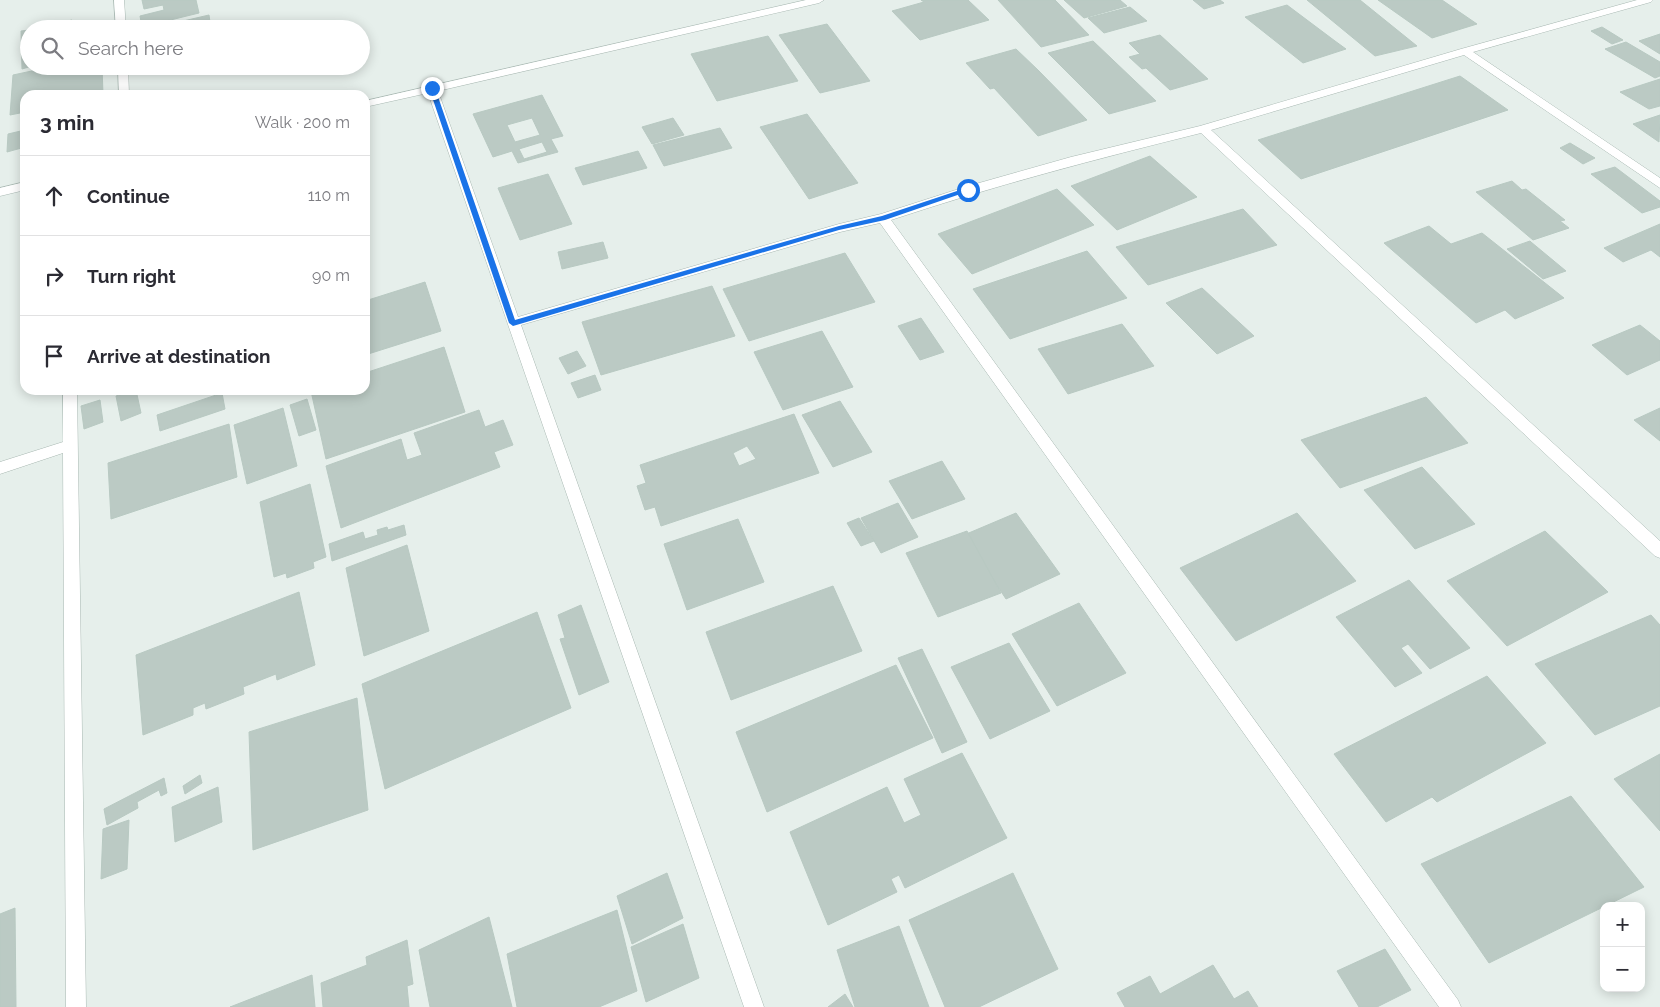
<!DOCTYPE html>
<meta charset="utf-8">
<style>
:root{--surface:#fff;--page:#f7f7f7;--text:#2b2b33;--muted:#7c7c81;--line:#e1e1e2}
body{margin:0;font-family:Raleway,sans-serif;background:var(--page);color:var(--text)}
.controls{position:absolute;right:15px;bottom:15px;display:grid;overflow:hidden;border-radius:10px;box-shadow:0 2px 12px #0003}
.controls button{width:45px;height:45px;display:grid;place-items:center;padding:0;border:0;border-bottom:1px solid var(--line);background:var(--surface);color:var(--text);font:25px sans-serif}
.stop{position:absolute;width:15px;height:15px;margin:-11px;border:4px solid #1a73e8;border-radius:50%;background:#fff}
.stop.end{background:#1a73e8;border-color:#fff;box-shadow:0 1px 5px #0008}
.list{margin:0;padding:0;list-style:none}
h2{display:flex;justify-content:space-between;align-items:center;height:65px;margin:0;padding:0 20px;font-size:21px}
h2 small{font-size:16px;font-weight:400;color:var(--muted)}
.list li{display:grid;grid-template-columns:32px 1fr auto;gap:15px;align-items:center;box-sizing:border-box;height:80px;padding:0 20px;border-top:1px solid var(--line)}
.list b{display:block;font-size:19px;white-space:nowrap}
.list em{font-size:16px;font-style:normal;color:var(--muted)}
.icon{flex:none;width:28px;height:28px;fill:none;stroke:currentColor;stroke-width:2;stroke-linecap:round;stroke-linejoin:round}
.map{position:relative;flex:none;width:1660px;height:1007px;overflow:hidden}
.search{position:absolute;background:var(--surface);box-shadow:0 2px 12px #0003;left:20px;top:20px;width:350px;height:55px;display:flex;align-items:center;gap:12px;box-sizing:border-box;padding:0 18px;border-radius:28px;color:var(--muted);font-size:19px}
.panel{position:absolute;background:var(--surface);box-shadow:0 2px 12px #0003;left:20px;top:90px;width:350px;height:305px;border-radius:15px}
.map>svg:first-child{display:block}
.building{fill:#bbcac4;stroke:#b8c9c2;fill-rule:evenodd}
.lines{fill:none;stroke-linecap:round;stroke-linejoin:round}
.street-casing{stroke:#a8b8b2;stroke-width:1}
.street{fill:#fff;fill-rule:evenodd}
.route{fill:#1a73e8}
</style>
<div class="map">
<svg width="1660" height="1007" viewBox="0 0 1660 1007">
<rect width="100%" height="100%" fill="#e6efeb"/>
<g class="building">
<polygon points="142,0 196,0 199,13 142,27 140,16 164,10 163,5 144,9"/>
<polygon points="921,0 968,0 989,20 920,40 892,11 924,2"/>
<polygon points="998,0 1055,0 1089,35 1041,47"/>
<polygon points="1064,0 1120,0 1127,6 1084,18"/>
<polygon points="1193,0 1220,0 1224,3 1204,9"/>
<polygon points="1307,0 1360,0 1417,46 1375,56"/>
<polygon points="1378,0 1442,0 1477,24 1432,38"/>
<polygon points="1287,5 1335,41 1346,49 1303,63 1245,17"/>
<polygon points="1130,7 1147,21 1104,33 1088,18"/>
<polygon points="209,15 211,29 149,29"/>
<polygon points="72,20 73,29 33,29"/>
<polygon points="827,24 870,81 820,93 779,35"/>
<polygon points="1602,27 1623,40 1612,44 1591,31"/>
<polygon points="29,30 29,66 32,66 22,69 21,31"/>
<polygon points="1660,34 1660,54 1639,41"/>
<polygon points="1160,35 1208,79 1170,90 1146,68 1142,69 1129,57 1140,54 1129,43"/>
<polygon points="768,36 798,81 717,101 691,54"/>
<polygon points="1093,41 1156,101 1109,114 1048,53"/>
<polygon points="1626,42 1660,62 1660,76 1655,78 1605,49"/>
<polygon points="1016,49 1038,70 1087,120 1038,136 994,88 990,89 966,63"/>
<polygon points="55,66 102,66 103,95 25,95 25,112 10,115 13,75"/>
<polygon points="1460,76 1508,110 1301,179 1258,140"/>
<polygon points="1660,79 1660,106 1649,109 1620,92"/>
<path d="M542,95L563,136L551,139L558,152L518,163L512,151L493,157L473,114ZM532,118L540,135L515,142L507,125ZM542,142L547,152L524,159L519,149Z"/>
<polygon points="807,114 858,183 809,199 760,127"/>
<polygon points="1660,115 1659,142 1633,124"/>
<polygon points="673,118 684,135 652,144 642,127"/>
<polygon points="720,128 732,148 664,166 653,145"/>
<polygon points="25,130 25,147 7,152 8,134"/>
<polygon points="1570,143 1595,158 1583,164 1560,148"/>
<polygon points="638,151 647,168 583,185 575,168"/>
<polygon points="1150,156 1197,197 1117,230 1071,186"/>
<polygon points="1615,167 1660,201 1660,207 1642,213 1591,174"/>
<polygon points="548,174 572,224 520,240 498,188"/>
<polygon points="1512,181 1522,190 1526,189 1565,220 1560,221 1569,228 1533,240 1476,192"/>
<polygon points="1057,189 1094,225 972,274 938,234"/>
<polygon points="1243,209 1277,245 1148,285 1116,247"/>
<polygon points="1660,224 1660,257 1651,250 1623,262 1604,248"/>
<polygon points="1429,226 1451,244 1482,233 1564,298 1515,319 1505,310 1476,323 1384,243"/>
<polygon points="1530,241 1531,242 1566,271 1543,279 1507,249"/>
<polygon points="603,242 608,258 562,269 558,252"/>
<polygon points="1087,251 1127,298 1010,339 973,289"/>
<polygon points="845,253 875,302 749,341 723,289"/>
<polygon points="425,282 441,331 365,355 365,301"/>
<polygon points="712,286 735,336 601,375 582,322"/>
<polygon points="1202,288 1254,336 1217,354 1166,303"/>
<polygon points="921,318 944,352 920,360 898,326"/>
<polygon points="1122,324 1154,366 1068,394 1038,349"/>
<polygon points="1640,325 1660,341 1660,360 1627,375 1592,345"/>
<polygon points="822,331 853,387 783,410 754,352"/>
<polygon points="444,347 465,412 326,459 311,391 365,390 365,373"/>
<polygon points="577,351 586,366 568,374 559,358"/>
<polygon points="595,375 601,390 578,398 571,383"/>
<polygon points="136,390 141,413 121,421 116,396"/>
<polygon points="222,393 225,409 160,431 157,415"/>
<polygon points="1426,397 1468,443 1340,488 1301,440"/>
<polygon points="307,399 316,430 299,436 290,405"/>
<polygon points="100,400 103,422 84,429 81,406"/>
<polygon points="840,401 872,452 833,467 802,415"/>
<polygon points="283,408 297,466 247,484 234,425"/>
<polygon points="1660,408 1660,441 1634,420"/>
<polygon points="479,410 485,427 503,420 513,445 494,452 500,467 341,528 326,466 401,439 407,460 422,455 414,433"/>
<path d="M794,414L819,473L661,526L655,507L645,510L637,486L646,483L640,465ZM747,446L756,459L739,466L733,453Z"/>
<polygon points="229,424 237,477 111,519 108,463"/>
<polygon points="942,461 965,499 912,519 889,481"/>
<polygon points="1422,467 1475,524 1415,549 1364,490"/>
<polygon points="310,484 326,557 313,562 314,568 287,578 286,573 274,577 260,502"/>
<polygon points="898,503 918,537 881,553 861,518"/>
<polygon points="1016,513 1060,574 1006,599 964,535"/>
<polygon points="1297,513 1356,581 1236,641 1180,568"/>
<polygon points="859,518 874,541 861,546 847,523"/>
<polygon points="738,519 764,582 687,610 664,544"/>
<polygon points="404,525 406,535 332,561 329,544 363,532 365,539 378,535 377,530 387,527 388,530"/>
<polygon points="967,531 1001,593 938,617 906,553"/>
<polygon points="1545,531 1608,592 1507,646 1447,581"/>
<polygon points="407,545 429,631 364,656 346,568"/>
<polygon points="1409,580 1470,648 1430,669 1408,644 1401,648 1422,673 1395,687 1336,617"/>
<polygon points="833,586 862,651 731,700 706,632"/>
<polygon points="299,592 315,665 277,680 276,674 243,687 244,694 206,709 205,703 193,708 193,715 143,735 136,655"/>
<polygon points="1079,603 1126,673 1057,706 1012,634"/>
<polygon points="581,605 609,682 579,695 560,639 565,638 558,615"/>
<polygon points="537,612 571,708 385,789 362,684"/>
<polygon points="1651,615 1660,625 1660,706 1595,735 1535,664"/>
<polygon points="1009,643 1050,711 990,739 951,667"/>
<polygon points="922,649 967,742 942,753 898,658"/>
<polygon points="896,665 933,738 767,812 736,732"/>
<polygon points="1487,676 1546,743 1437,802 1432,797 1386,822 1334,754"/>
<polygon points="357,698 368,810 253,850 249,732"/>
<polygon points="962,753 1007,838 905,888 899,875 891,879 897,892 828,925 790,832 887,787 904,823 921,815 904,779"/>
<polygon points="1660,754 1660,831 1614,779"/>
<polygon points="200,775 202,783 185,794 183,786"/>
<polygon points="164,778 167,793 161,796 159,790 137,802 138,808 107,825 104,809"/>
<polygon points="218,787 222,822 175,842 172,807"/>
<polygon points="1571,796 1644,887 1489,963 1421,864"/>
<polygon points="129,820 127,869 101,879 103,829"/>
<polygon points="667,873 683,918 632,944 617,896"/>
<polygon points="1013,873 1058,969 979,1007 945,1007 909,920"/>
<polygon points="15,908 16,1007 0,1007 0,914"/>
<polygon points="617,910 637,991 599,1007 517,1007 507,954"/>
<polygon points="489,917 512,1007 430,1007 419,950"/>
<polygon points="683,924 699,978 646,1002 631,947"/>
<polygon points="899,926 929,1007 855,1007 837,950"/>
<polygon points="407,940 413,984 407,986 409,1007 323,1007 321,983 367,965 366,957"/>
<polygon points="1385,949 1411,990 1377,1007 1359,1007 1337,971"/>
<polygon points="1213,965 1234,999 1248,991 1258,1007 1125,1007 1117,993 1150,976 1160,994"/>
<polygon points="312,975 315,1007 230,1007"/>
<polygon points="845,994 853,1007 828,1007"/>
</g>
<g class="lines">
<defs>
<g id="street">
<polygon points="114,0 124,0 126,29 116,29"/>
<path d="M806,0H824L819,3L438,91L518,317L839,224L881,214L965,187L1071,157L1200,126L1461,49L1637,0H1653L1651,2L1473,52L1660,178V188L1464,55L1211,130L1660,541V558L1655,556L1201,133C1096,159 993,186 891,220L1458,1000L1461,1007H1439L880,223L840,232L521,325L764,1007H744L428,93L365,107V101Z"/>
<polygon points="118,66 128,66 129,95 119,95"/>
<polygon points="25,182 25,190 0,196 0,188"/>
<polygon points="63,390 77,390 86,1007 66,1007 63,453 0,474 0,462 63,442"/>
</g>
</defs>
<use href="#street" class="street-casing"/>
<use href="#street" class="street"/>
</g>
<polygon class="route" points="432,87 435,88 515,320 839,226 882,216 966,188 972,190 885,220 839,230 513,326 509,323 429,88"/>
</svg>
<div class="controls">
<button>+</button>
<button>−</button>
</div>
<div class="stop" style="left:968px;top:190px"></div>
<div class="stop end" style="left:432px;top:88px"></div>
<div class="search"><svg class="icon" aria-label="search" viewBox="0 0 24 24"><circle cx="10" cy="10" r="6"/><path d="M15 15l6 6"/></svg>Search here</div>
<section class="panel">
<h2>3 min<small>Walk · 200 m</small></h2>
<ul class="list">
<li><svg class="icon" aria-label="ahead" viewBox="0 0 24 24"><path d="M12 20V5M6 11l6-6 6 6"/></svg><div><b>Continue</b></div><em>110 m</em></li>
<li><svg class="icon" aria-label="right" viewBox="0 0 24 24"><path d="M7 20v-9h11M14 6l5 5-5 5"/></svg><div><b>Turn right</b></div><em>90 m</em></li>
<li><svg class="icon" aria-label="arrive" viewBox="0 0 24 24"><path d="M6 21V4h12l-3 4 3 4H6"/></svg><div><b>Arrive at destination</b></div></li>
</ul>
</section>
</div>
